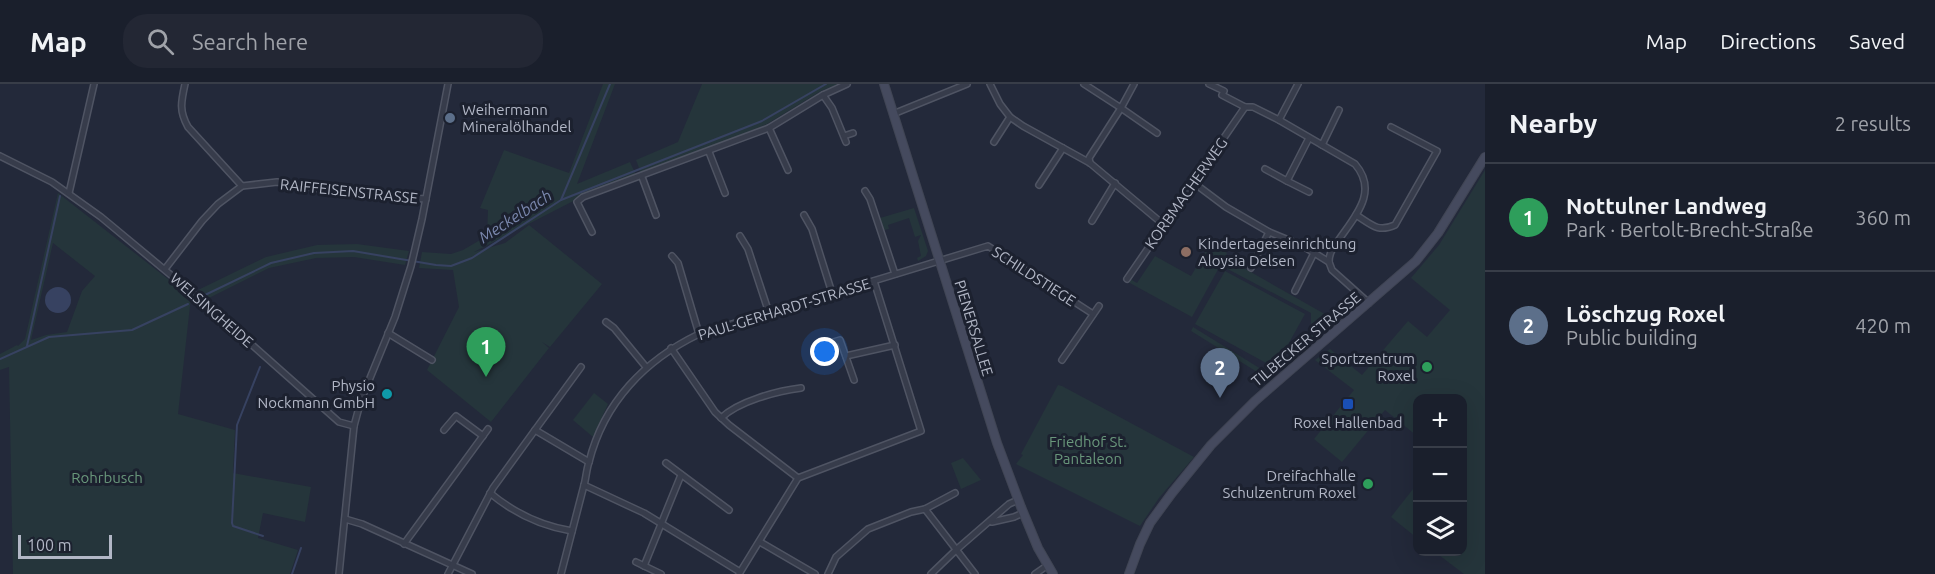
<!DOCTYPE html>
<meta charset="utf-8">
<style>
:root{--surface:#1a1f2c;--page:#232734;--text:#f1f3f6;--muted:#9fa2a9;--line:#383d48;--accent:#88a2f5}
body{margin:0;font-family:Ubuntu,sans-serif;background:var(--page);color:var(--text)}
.controls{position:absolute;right:18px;bottom:18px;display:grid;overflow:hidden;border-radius:12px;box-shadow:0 6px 24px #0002}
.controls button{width:54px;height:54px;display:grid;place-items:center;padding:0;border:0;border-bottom:2px solid var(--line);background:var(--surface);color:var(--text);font:30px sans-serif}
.scale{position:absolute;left:18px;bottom:15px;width:94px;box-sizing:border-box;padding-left:6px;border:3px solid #b2b7c6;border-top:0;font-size:16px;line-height:21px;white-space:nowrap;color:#b2b7c6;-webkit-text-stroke:4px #1c212f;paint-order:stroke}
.you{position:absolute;left:825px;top:268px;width:21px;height:21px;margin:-15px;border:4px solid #fff;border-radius:50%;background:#1a73e8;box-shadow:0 0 0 9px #1a73e833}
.badge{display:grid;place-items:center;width:39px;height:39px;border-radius:50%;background:var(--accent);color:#fff;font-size:20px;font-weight:700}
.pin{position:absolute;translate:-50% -50px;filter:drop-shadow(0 2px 3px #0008)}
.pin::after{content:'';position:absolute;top:32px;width:21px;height:18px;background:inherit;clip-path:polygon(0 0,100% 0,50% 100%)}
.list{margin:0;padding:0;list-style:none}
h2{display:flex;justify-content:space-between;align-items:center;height:78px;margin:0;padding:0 24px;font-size:26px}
h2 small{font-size:20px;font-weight:400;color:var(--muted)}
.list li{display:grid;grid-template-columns:39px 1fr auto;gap:18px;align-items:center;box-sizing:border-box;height:108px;padding:0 24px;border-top:2px solid var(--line)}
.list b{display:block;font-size:22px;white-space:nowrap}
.list p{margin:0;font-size:20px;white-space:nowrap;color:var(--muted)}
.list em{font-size:20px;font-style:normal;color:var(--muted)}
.icon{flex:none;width:33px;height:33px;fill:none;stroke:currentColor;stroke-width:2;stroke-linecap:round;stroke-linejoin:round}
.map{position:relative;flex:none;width:1485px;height:490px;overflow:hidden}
header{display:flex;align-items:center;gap:36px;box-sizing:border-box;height:84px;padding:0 30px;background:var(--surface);border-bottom:2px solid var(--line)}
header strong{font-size:28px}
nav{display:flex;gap:33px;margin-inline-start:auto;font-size:21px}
.search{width:420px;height:54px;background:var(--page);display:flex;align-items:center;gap:15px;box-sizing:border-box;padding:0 21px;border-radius:24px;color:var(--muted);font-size:22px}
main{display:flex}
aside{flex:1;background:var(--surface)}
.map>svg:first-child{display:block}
.green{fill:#25353b;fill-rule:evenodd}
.water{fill:#374261}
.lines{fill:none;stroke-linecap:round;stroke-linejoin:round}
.stream{stroke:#374261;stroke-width:2}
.minor-casing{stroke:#4f5463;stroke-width:8}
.secondary-casing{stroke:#404554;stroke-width:10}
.minor{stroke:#373c4b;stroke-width:5}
.secondary{stroke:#454a5e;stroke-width:8}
.service-dot{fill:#5c6f8a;stroke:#1c212f;stroke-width:2}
.education-dot{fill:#8d6e63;stroke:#1c212f;stroke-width:2}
.leisure-dot{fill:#2e9e5b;stroke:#1c212f;stroke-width:2}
.culture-dot{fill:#0f9aa8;stroke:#1c212f;stroke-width:2}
.transit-dot{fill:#1a4fb4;stroke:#1c212f;stroke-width:2}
.labels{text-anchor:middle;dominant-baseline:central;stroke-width:6;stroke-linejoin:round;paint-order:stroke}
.poi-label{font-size:15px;fill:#b2b7c6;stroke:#1c212f;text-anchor:end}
.street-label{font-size:15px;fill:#b2b7c6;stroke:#1c212f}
.park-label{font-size:15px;fill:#69977b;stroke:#1c212f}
.water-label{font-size:16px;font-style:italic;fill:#7b88ae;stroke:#1c212f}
</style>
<header>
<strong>Map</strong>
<div class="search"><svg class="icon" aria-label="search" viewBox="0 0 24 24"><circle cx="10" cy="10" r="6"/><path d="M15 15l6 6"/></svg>Search here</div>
<nav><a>Map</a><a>Directions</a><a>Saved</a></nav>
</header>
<main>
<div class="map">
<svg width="1485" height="490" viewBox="0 0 1485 490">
<rect width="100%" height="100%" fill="#23293a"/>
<g class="green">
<polygon points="603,0 615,0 577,100 630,78 636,91 587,110 474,168 505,159 529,141 602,200 550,263 542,258 549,264 491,338 427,286 459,223 453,186 419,184 422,168 451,170 463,166 487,152 488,126 480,124 504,66 569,89"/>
<polygon points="702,0 838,0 821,7 767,40 642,92 636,76 678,58"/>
<polygon points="1485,86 1485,490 1464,490 1435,468 1462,468 1462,314 1418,314 1417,352 1385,326 1342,378 1314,355 1354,306 1315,276 1330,265 1362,291 1408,237 1427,253 1450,226 1411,194 1439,161"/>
<path d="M58,109L191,213L178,330L235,346L233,389L311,403L305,438L263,429L258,454L298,466L290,490H13L9,283L0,286V270L17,261L18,262L25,255ZM53,159L95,192L82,207L67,248L46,251L31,256Z"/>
<polygon points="914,124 928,167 926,172 918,177 917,174 921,172 918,157 921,151 915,153 909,134 888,141 889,145 884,146 880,134"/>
<polygon points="357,160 409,167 405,181 354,173 316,174 269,184 205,216 198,206 266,173 317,161"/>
<polygon points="1210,160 1227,169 1192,233 1128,198 1130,195 1137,199 1155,172 1191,192"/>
<polygon points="1226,174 1337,237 1311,257 1311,229 1222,182"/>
<polygon points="1225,187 1305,230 1275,284 1195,240"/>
<polygon points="1193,243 1274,293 1270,296 1191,247"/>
<polygon points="1058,301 1062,302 1194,373 1159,414 1140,442 1016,380 1023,371 1021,370"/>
<polygon points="594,309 608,320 593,353 573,336"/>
<polygon points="963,374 981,396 961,405 951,379"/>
<polygon points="1417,400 1417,454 1391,433"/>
</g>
<circle class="water" cx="58" cy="216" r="13"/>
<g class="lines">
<g class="stream">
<polyline points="561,116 610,0"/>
<polyline points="205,211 271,179 314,169 353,167 436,181 451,182 472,174 561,116 762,37 826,0"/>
<polyline points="27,262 60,112"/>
<polyline points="0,275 49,253 132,246 188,220"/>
<polyline points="260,283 237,341 232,439 233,442 263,452"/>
<polyline points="292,490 301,464"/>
</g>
<defs>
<g id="minor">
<path d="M185,0C181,18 179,27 188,43L242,102"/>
<polyline points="990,0 1000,20 1010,33"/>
<polyline points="1084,0 1121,24 1134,0"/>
<path d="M1209,0L1224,7L1222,11L1245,23H1253L1279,36L1355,80C1379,108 1355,132 1338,157C1333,164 1329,169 1329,178"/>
<polyline points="823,11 832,24 846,58"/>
<polyline points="893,30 967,0"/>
<polyline points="1279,36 1298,0"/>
<polyline points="769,44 788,86"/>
<polyline points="844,52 853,49"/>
<polyline points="1309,54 1287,97 1309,108"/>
<polyline points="994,58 1010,33 1023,42 1090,79 1164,141"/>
<polyline points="1322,61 1339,26"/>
<polyline points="709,68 725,109"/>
<polyline points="0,72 52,98 101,133 207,221 339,338 354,342"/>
<polyline points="1090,79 1089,74 1121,24 1157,49"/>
<polyline points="1265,85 1287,97"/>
<polyline points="642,93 656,131"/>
<polyline points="1194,99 1226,123 1269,148 1303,162 1329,178 1332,186 1369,219"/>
<polyline points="1039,101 1063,64"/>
<polyline points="865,107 870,115 895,190"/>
<polyline points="69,109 94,0"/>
<polyline points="804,131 812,145 832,209"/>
<path d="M1356,131C1371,140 1377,149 1395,141L1437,67L1391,43"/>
<polyline points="1092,137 1115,99"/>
<polyline points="592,148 577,118 583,113 769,44 823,11 847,0"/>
<polyline points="740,152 748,165 769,229"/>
<polyline points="672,172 678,179 699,250"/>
<polyline points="1251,184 1269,148"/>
<polyline points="165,185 202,137 218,120 242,102 277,98 352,110 426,115"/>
<polyline points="1127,195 1245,23"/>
<polyline points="1295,207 1314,169"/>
<polyline points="606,238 614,244 646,283"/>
<polyline points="388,249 432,276"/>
<polyline points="817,263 840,256 854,296"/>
<polyline points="671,264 715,328 729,341 798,394"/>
<polyline points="846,272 895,261"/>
<polyline points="1062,276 1099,222"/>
<path d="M721,334C739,317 777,307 801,304"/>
<polyline points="444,346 456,332 483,352"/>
<polyline points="535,346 581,283"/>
<polyline points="666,379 729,426"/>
<polyline points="584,401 644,429 740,488"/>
<path d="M490,409C514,429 541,442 572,447"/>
<polyline points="925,425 975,490"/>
<polyline points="345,435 362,440 472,490"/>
<polyline points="992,438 1014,433 1023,429"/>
<polyline points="760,458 815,490"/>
<polyline points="404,460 488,345"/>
<polyline points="636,478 661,490"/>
<polyline points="644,482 681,391"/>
<polyline points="339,490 354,342 361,316 395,233 411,182 422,135 448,0"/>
<polyline points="448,490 493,404 535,346 589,378"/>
<path d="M561,490C568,462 576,433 583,405C586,396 586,387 589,378C604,318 645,276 699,250L988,162L1093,230"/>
<polyline points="739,490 798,394 921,347 874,197"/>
<polyline points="828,490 836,473 868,445 911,428 925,425 955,409"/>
<polyline points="931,490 956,466 1009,420 1018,416"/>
<polyline points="1035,490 1048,481"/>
</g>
<g id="secondary">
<polyline points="884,0 997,359 1021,423 1038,464 1053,490"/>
<polyline points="1129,490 1140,460 1150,439 1172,409 1211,361 1255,317 1416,177 1438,149 1485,73"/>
</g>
</defs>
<use href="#minor" class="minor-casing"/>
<use href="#secondary" class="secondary-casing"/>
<use href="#minor" class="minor"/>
<use href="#secondary" class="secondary"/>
</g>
<circle class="service-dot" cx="450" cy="34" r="6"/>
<circle class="education-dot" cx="1186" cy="168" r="6"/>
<g class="leisure-dot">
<circle cx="1427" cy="283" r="6"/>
<circle cx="1368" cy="400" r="6"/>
</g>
<circle class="culture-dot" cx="387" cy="310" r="6"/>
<rect class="transit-dot" x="1342" y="314" width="12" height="12" rx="3"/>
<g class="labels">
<g class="poi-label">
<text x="462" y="25" text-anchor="start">Weihermann<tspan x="462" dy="17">Mineralölhandel</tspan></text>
<text x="1198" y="159" text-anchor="start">Kindertageseinrichtung<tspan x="1198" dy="17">Aloysia Delsen</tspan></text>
<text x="1415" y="274">Sportzentrum<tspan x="1415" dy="17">Roxel</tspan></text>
<text x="375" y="301">Physio<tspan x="375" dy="17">Nockmann GmbH</tspan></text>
<text x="1348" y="338" text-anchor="middle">Roxel Hallenbad</text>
<text x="1356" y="391">Dreifachhalle<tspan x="1356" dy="17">Schulzentrum Roxel</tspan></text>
</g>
<g class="street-label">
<text transform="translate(349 107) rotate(6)">RAIFFEISENSTRASSE</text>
<text transform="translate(1186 109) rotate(-55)">KORBMACHERWEG</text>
<text transform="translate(1034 192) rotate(33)">SCHILDSTIEGE</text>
<text transform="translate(784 225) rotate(-17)">PAUL-GERHARDT-STRASSE</text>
<text transform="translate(212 226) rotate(41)">WELSINGHEIDE</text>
<text transform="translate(974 244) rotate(73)">PIENERSALLEE</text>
<text transform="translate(1306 255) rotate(-40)">TILBECKER STRASSE</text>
</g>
<g class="park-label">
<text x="1088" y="357">Friedhof St.<tspan x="1088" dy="17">Pantaleon</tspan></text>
<text x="107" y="393">Rohrbusch</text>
</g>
<g class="water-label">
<text transform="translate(515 132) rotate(-33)">Meckelbach</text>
</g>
</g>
</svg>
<div class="controls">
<button>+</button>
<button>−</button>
<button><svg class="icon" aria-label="layers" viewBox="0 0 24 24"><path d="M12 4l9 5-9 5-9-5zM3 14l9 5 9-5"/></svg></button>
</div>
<div class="scale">100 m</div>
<div class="you"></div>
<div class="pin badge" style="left:486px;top:293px;background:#2e9e5b">1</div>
<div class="pin badge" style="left:1220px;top:314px;background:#5c6f8a">2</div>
</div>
<aside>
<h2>Nearby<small>2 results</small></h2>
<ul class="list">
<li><span class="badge" style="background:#2e9e5b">1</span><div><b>Nottulner Landweg</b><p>Park · Bertolt-Brecht-Straße</p></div><em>360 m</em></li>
<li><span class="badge" style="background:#5c6f8a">2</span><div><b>Löschzug Roxel</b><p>Public building</p></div><em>420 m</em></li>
</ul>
</aside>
</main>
